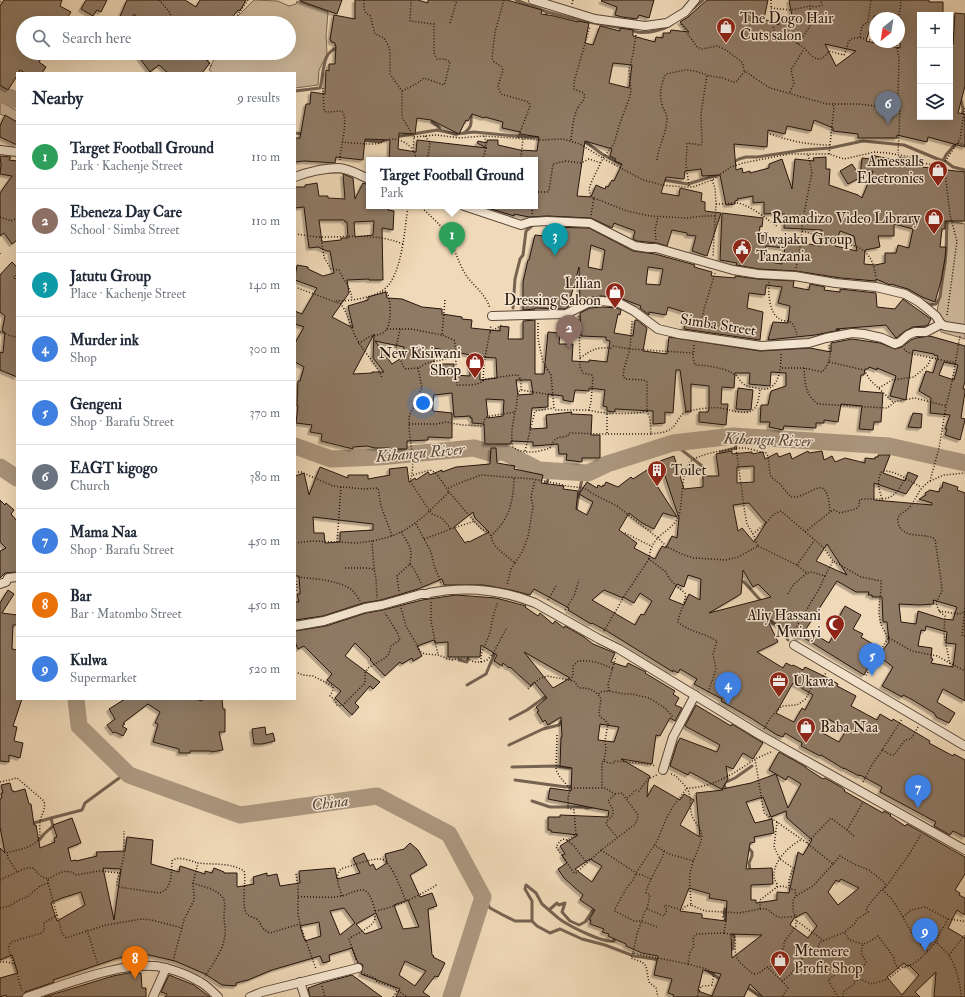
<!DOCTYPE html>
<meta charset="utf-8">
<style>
:root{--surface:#fff;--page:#f6f6f7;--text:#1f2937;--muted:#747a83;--line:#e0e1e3;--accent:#2563eb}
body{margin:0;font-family:"IM FELL Double Pica",serif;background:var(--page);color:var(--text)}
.controls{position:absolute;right:12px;top:12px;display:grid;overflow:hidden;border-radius:0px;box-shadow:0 4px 16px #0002}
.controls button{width:36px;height:36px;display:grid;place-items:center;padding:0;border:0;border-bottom:1px solid var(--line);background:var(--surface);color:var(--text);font:20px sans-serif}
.compass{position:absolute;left:869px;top:12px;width:36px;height:36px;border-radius:50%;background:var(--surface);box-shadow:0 4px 16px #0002;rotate:210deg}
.you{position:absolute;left:423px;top:403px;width:14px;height:14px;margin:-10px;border:3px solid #fff;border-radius:50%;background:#1a73e8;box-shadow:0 0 0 6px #1a73e833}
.badge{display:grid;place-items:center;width:26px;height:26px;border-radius:50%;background:var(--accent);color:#fff;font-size:13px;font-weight:700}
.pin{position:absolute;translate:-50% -33px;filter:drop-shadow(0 1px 2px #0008)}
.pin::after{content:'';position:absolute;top:21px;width:14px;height:12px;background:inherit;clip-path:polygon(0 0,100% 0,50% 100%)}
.popup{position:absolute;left:366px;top:157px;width:172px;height:52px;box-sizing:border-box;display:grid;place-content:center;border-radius:0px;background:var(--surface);filter:drop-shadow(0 1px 3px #0005);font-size:13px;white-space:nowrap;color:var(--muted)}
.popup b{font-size:15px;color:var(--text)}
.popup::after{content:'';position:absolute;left:50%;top:100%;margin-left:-8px;border:8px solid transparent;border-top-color:var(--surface)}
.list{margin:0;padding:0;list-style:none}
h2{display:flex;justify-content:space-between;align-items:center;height:52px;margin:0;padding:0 16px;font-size:17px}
h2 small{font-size:13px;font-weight:400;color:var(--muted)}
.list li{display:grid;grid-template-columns:26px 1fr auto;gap:12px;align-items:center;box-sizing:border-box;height:64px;padding:0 16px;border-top:1px solid var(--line)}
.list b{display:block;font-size:15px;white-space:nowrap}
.list p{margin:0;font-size:13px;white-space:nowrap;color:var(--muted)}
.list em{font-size:13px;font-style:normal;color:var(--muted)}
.icon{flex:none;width:22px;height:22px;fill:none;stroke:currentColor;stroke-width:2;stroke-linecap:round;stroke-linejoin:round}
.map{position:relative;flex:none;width:965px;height:997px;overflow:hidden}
.search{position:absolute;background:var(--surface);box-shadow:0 4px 16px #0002;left:16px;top:16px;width:280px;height:44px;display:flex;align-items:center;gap:10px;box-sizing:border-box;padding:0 14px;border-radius:22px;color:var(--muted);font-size:15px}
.panel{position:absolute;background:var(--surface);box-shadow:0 4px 16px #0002;left:16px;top:72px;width:280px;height:628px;border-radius:0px}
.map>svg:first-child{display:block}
.green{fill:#cdb89b;stroke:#796654}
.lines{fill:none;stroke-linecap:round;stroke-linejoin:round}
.stream{stroke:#756250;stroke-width:3}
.river{stroke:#ab967e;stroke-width:17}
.building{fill:#8f7a65;stroke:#25140c;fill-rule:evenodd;filter:url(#shadow)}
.street-casing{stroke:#584537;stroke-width:10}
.path{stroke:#25140c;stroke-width:1.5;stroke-dasharray:1 2;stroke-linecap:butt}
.street{stroke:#f5e6d1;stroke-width:8}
.labels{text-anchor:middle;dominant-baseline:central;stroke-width:3;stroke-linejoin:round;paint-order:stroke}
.poi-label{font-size:15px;fill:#25140c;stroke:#f5e6d1;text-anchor:start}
.street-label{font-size:15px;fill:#25140c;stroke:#f5e6d1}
.water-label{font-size:16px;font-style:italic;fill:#5b483a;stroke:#f5e6d1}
</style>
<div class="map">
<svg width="965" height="997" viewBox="0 0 965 997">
<defs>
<filter id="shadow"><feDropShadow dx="-2.5" dy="2.5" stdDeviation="0" flood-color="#0004"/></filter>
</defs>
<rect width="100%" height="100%" fill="#f0d9b8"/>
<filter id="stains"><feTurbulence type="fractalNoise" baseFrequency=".005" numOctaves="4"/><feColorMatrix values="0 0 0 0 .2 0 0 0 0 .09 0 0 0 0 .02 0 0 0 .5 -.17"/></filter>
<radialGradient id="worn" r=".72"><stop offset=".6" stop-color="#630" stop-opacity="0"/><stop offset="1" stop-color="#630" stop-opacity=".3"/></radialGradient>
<g class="green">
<polygon points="254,0 278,1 289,6 296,4 297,1 328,12 326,37 327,54 319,70 318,85 295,88 295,73 213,73 209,70 214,59 212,53 289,53 289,23 231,23"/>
<polygon points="0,101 17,111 17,122 0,114"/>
<polygon points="948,221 965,224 965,339 941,332 936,317 946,263"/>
</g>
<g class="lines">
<g class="stream">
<polyline points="516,0 547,12"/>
<polyline points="688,13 703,0"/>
<path d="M545,18L547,12C573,19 601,25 628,29C631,29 634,31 637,32C647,34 664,30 672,24"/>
<path d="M295,91L320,88C324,77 321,49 339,48"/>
<polyline points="961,100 963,109 962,116"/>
<polyline points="433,118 432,122 439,127 440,130"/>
<polyline points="295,133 303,134"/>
<path d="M464,133C473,126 471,123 471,114"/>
<polyline points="395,137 437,130 456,134 474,132 527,137 542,137"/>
<polyline points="362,140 380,142 388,138"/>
<polyline points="583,141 587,143 602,154 624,166"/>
<polyline points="941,160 945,161 953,167 965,170"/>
<polyline points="943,161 946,155 958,141"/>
<polyline points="732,163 739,159 746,157 757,157 803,150 830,148 863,141 904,145 940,160 944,172"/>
<polyline points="329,172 343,172"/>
<polyline points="663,180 688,184 717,175 720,173"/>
<polyline points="924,302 930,305 936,304 940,297 946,254 947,218"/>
<polyline points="513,308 515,279 520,259 523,255 526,231 533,225"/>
<polyline points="673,443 702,466 704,479"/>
<polyline points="720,452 736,448 734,436"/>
<polyline points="544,487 545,483 547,483 550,471"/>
<path d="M576,513C577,499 581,487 583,473"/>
<polyline points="739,581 744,582 762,602"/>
<polyline points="769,617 772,623 778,626 788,640"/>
<polyline points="459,660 467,662 468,658"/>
<polyline points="467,685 486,674 496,650"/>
<polyline points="510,719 527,710 548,695"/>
<polyline points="509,745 543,729 559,725 563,719"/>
<polyline points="512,767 556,766 570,768 571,766"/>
<polyline points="515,780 566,787 574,786"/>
<polyline points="726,792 724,783 735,778 752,766"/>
<polyline points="532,801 550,807 584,807 586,808 593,807"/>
<polyline points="30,824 55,817 82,810 85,803 126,773"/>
<polyline points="36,844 44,834 53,826 51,818"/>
<polyline points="747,846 752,852 752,856 749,863 750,871"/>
<polyline points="483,897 490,908 503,915 515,921 532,921 537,926 550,933 560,929 582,939 605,945 634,956 660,960"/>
<path d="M595,907L585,922L579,925L570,921L562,912L565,903L559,905L557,903L549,910C554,914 558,919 564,922C572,927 605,944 614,941L615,936"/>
<polyline points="532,921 532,901 525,889 526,885 536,893 542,904 549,910"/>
<polyline points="727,922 724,912 725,909 731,910"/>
<polyline points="729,949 733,949 734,934 732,933"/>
<polyline points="705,969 721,980"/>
<polyline points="746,987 761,997"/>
</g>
<g class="river">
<polyline points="0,94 17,100"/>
<polyline points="295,446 331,459 379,457 474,448 494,454 502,451 539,470 588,473 607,464 673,443 734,436 889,446 965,463"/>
<polyline points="0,467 17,478"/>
<polyline points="76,699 79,726 129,775 240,815 377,796 449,834 483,897 451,997"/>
</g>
</g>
<g class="building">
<polygon points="4,0 62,0 60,6 71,12 64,23 23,23 23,53 45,53 39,62 46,67 42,73 25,73 20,70 19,73 17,73 17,76 8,90 0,85 0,6"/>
<polygon points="86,0 107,0 101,12 97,10 93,16 81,9"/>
<polygon points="127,0 185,0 196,7 200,0 246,0 240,11 238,10 228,23 182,23 176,19 170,23 152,23 147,16 141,21 134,14 130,23 127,23 119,19"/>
<polygon points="300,0 342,0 337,14 300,1"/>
<path d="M355,0H418L428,3V0H507L542,10L541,14L554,16L578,22V21L589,23L585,43L593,45L600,26L620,31V28L633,30V36L655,42L656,37L663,38V33H670L671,30L689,32L680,22L688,17L707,0H768L764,19L779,25V20L793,21L789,0H929V2H943V15H920V117H950V45H953L955,13L965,14V86L958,113L965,114V147L928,137L927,142L897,135V138H858V134L833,131V128L814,120L811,131L787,126L785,134L768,130L767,147L734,144L736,170L742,168L743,173L750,171V173L769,168V164L782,159L792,189L795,159L814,161L813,158L826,157V169H830L829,185L858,195L862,198L873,171L848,184L840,171L852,164L860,176L862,158L870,159L871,155L898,161L899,157L910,159V163L913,164V166L965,172V221H945V229H942L940,247H946L945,258L941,281L935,302L922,297L908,289L891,284L890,285L876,279V281L841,278L796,271L759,269L736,265L737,263L720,260L722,213L763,218L762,227L760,226L759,235L820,246L822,230L784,228L785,214H782V213L764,214V202L753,203V196L737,199L738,200L735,201V204L726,205L720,175L702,176L701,169L685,171L684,179L666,177L661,193L679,196L680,188L702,193L701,201L705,202V211L721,213L707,256L692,251L696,236L687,235V233L672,230L667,246L657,243L637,241L633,239L635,231L614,223L612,228L591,218L547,216L529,217L514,214V216L485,207L486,206H535L537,187H535L536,160H389L390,140L365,139L363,160L336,157L335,163L304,161L295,162V138H300L306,104H310L311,92L325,94L326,70L329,71V64H335L336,46H335V43L331,42V40H330L334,15L355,19ZM874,16L901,18L900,48L866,41ZM825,44L856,51L836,66ZM613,63L632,65L629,88L609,83ZM472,114L484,118L485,117L503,122L502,128L520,132V134L539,137L537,151L520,150L498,145V140H487V143L478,141L477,143L487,148L417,140L416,152L398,149L399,133L415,134L417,118L431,120L459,134L466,120L468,121ZM585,141L612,149L610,156L616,159L615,161L622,164L614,181L612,180L608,187L606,186L605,189L596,185L591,197L577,196ZM894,224L913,229L909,248L898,245L896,253H885V263L875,265L864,264L865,250L880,247L878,236H894ZM840,231L854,236L857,251L835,246ZM766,246L785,248L782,264L763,261Z"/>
<polygon points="602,0 654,0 649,18 639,15 637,19 622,17 615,15 617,7 601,1"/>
<polygon points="136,53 198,53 210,63 202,73 168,73 159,65 150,72"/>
<polygon points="5,115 17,122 17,145 0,137 0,126"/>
<polygon points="0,156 11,157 9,160 17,161 17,240 12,244 4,233 0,236 0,193 12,176 0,174 1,165"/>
<path d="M343,174L353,178L355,199L363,183L369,185V206H390L388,210L394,211L393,230L382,228L383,280H369V279L347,280L349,293L332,317L353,328L348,306L368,300V297L386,292L387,298L402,299L422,307L442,309V314L462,317V319L472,320L471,328L500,331V326L509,327L508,339H523V321L535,320V374H544L548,332L560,333L559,344H573L572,361L589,362V360L607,362L610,341L606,340V337L581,336L580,313L590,308L602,307L617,308L621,310L620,315L618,314L614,333L633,336L635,320H637L647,328L643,351L667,354L669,337L760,351L810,348L831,352V343L852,339L880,343L895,349L902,347L911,340L916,338L930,336L965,346V381L963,389H965V392L961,418L965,419V420L960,440L945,435L947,429H945L950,415L930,413L931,398L919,391L926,371L933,373L938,356L934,355V354L913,350L906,400L890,396L896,376L877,368V370L869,367L868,369H865L864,375H861L859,391L883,393L881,422H874L873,430L859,429L862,406L841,404L838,422L824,420V423H816V428L784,426L783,430L769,427L770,422H760L761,405H768L771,391L786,386V373L771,372L770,386L749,384L750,373H735L734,388L722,387L721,404H728L726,425L699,422V412H708L709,409V386L691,384V412H686L680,370H676L673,413L665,412V423L653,424V411L615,409V412L607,411V407L603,406L605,390L589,388V391L575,390L573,402L563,400V396L548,394V407L532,408L530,429L547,428L546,415L572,412L571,414L592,415L591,435H600V458H582V462L566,460L567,454H559L558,444L533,446V442L511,441V444H485L484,424L472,423V418H470V416L454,417L452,393L434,395L433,402V411L452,413V438L428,437V440L408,441H407V449H389V448H375L367,446L353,447V449L321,441L322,434L310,432L312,425L296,423L298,406H297L298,381H300L304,367L295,362V343L304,327L295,324V311L302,314L317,288L295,280V277L297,265L308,267V269L323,276L334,273L330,251H327L318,247L309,248L304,207L295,208V187H305V185L317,183L319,196H328V198L345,199ZM319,220H344L345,222H347L348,238H341V240L322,242ZM374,221L373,235L355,237L354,222ZM374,334L373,358L384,372H372V373L353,374ZM375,341L404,347L403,357L392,364ZM434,348L481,357L496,358L497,378L480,380V364H470V376L454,375V364H434ZM944,362L958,365L954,380L939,375ZM516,380H531L533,394L518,395ZM486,399L504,400L503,416L488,418Z"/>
<path d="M546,227L589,228L633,251L655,254L695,265L694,267L712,272L711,276L735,278V276L758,279L794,281L793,287L809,290L810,284L825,287L824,290L840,292V289L876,293L877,307L895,309L903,299L931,319L928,325L925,326L913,327L905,331L896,338L886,325L836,329L840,330L815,335L768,340L773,322L788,323L790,306L778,303L782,287L766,285L765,295L749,293L747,308L763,312L760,340L684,329L687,313L668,307L666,315L649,312V315L640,308L641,306L620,298L601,296L587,298L580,301L579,267L568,307L565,309L535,308V309L523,310V282L528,260H529L535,235L544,236ZM591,245L605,250L602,270L588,267ZM648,267L663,269L660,285L646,284Z"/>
<polygon points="12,262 17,267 17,274 14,278 17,279 17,377 0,370 0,352 3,353 5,332 2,332 5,316 0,312 0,275"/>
<polygon points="738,388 753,390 751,410 736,409"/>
<polygon points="913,413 922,414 921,428 908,427"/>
<path d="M491,448H496L497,463L515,466L514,469L543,475L541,483L564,486L563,489L578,491L576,509L587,515L593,502L579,494L587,482L597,488L598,485L602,487L603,485L604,486L606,482L618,487L631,477L633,479L647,470L677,517L663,513L654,529L642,523L629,513L619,530L637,543L634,548L655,559L662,546L666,548L672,536L677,538L679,518L660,461L674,456L684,489L703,487V476H719L716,454L732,451V454L752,452V454L763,452L765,459L777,453L779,457L790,453L792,459L808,451L809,453L822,451L824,460L832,456L835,462L845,458L865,463V458L875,459V457H878V455H890L883,473L905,481L908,472L918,476L906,494L874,483V500L932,505V503L919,499L926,495L925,493L930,490L939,492L940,488H942L943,482L958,487L957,490L965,493V701L943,689L937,702L955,713L949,723L936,717V716L934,713L911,699L903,695L902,697L882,686L893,667L876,654L864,675L801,636L800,639L791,633H789L766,617L778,642L757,652L783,668L786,663L792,666L793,665L803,670L805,667L830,679L838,684L837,686L856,696L851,706L877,720L880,714L892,721L893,719L930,741L929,743L953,756L954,754L965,760V837L953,831L950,835L934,826L936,822L880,792L882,787L860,775L859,776L844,768V769L821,755L820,756L801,746L802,743L785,733L783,737L777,735L751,718L721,701L722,699L694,684L697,679L680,669L678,673L673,670V672L607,631L592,623L591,624L568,610L569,608L534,589L530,595L511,590L484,585H444L442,579L418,589L381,600L363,603L323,616L295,620V602H299L297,594H300V591L299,576H295V476L304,473L309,495L320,467L348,478V475H368V479L390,475L389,469L407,467L409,482L415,478L416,480L428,472L430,475L442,470V472L456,467L490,464ZM754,466V482L737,483V467ZM749,503L766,523L754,542L742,528L738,531L733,505ZM473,512L475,518L489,532L469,542L468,541L465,543L454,527ZM313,517L373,524V530L340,532V542L325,543L324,533H314ZM827,544L847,575L816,561ZM743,570L753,587L758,584L771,597L709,613L741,594ZM688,575L701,579L700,600L689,594L684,605L669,599L677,584L684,587ZM837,581L856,592H869L868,595H872V597H882L883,622H887L889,642L883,650L861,637L863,634L853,629L861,615L845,606L835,624L839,626L829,643L806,629ZM604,590L623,598V597L634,603L640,593L652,601L644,615L641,614L635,625L592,600ZM933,600L957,607L953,620L943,619L918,611L916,624L901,622L899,604L919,605L934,604ZM926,626L947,632L946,643L956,644L953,667L931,663L933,659L931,658L932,648L918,646L921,630L925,631ZM793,683L813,695L805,710L802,708L794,722L776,713ZM828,719L847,729L839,742L821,732Z"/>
<polygon points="0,500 5,505 6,503 14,510 11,514 17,521 17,572 5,573 0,578 0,551 6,548 0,542"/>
<polygon points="8,590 14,594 2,613 17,615 17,625 13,625 12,649 17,650 17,699 22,699 13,726 17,727 14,741 23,743 20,758 9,755 9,762 0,761 0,603"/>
<path d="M456,595L496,598L526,606L525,607L538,616L540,613L553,624L555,621L564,628L565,626L584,637L593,644L615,653L611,662L626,667L628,663L646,672L645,673L675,691L673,694L679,698L675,705L682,708L675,721L670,718L660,736L656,735L652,764L621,759L650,776L648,782L647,797L654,785L680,800L684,794L694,800L680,825L700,837L696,793L723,790L690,772L688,775L670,766L677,744L680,738L717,752L720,745L685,726L696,705L731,726L732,724L763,743L753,759L743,753L733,769L726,766L728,779L722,789L751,783L776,774L788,808L801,784L788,776L786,780L769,770L779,752L806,767V768L823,779L825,778L841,787L845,790L844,791L883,813L884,811L891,815L890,816L905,826L907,824L965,857V874L955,890L960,893L959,895L965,898V915L957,910L948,928L965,938V997H934L936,972L915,992L920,997H763L750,984L744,997H673L674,995L668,993L672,979L654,975L658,956L642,953L626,946V944L608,936L609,934L602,932L604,929L590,924L591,920H589L595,910L580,900L583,895L564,878L558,869L567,863L562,855L565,854L560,846L578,835L551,832V830H548V817H560V815L608,817L609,811L548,799L550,788L571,791L572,768L560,766L561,737H562L561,717L548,725L545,720L543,722L537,712L539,711L536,707L547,698L534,682L531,686L510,667L509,668L503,663L502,666L494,661L497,655L481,645L480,657H448V642L435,643L434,640L417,646L422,656L413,661L412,658L402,664L400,662L385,676L370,660L371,659L355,643L345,656L380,682L373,689L370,686L355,703L359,707L352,715L335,698L341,691L327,680L332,674L304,646L298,649L295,642V631L326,626L366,613L383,610L422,600ZM524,652L570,678L553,688ZM600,724L619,727L614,742L598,740ZM763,797L771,817L786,811L787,818L812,840L803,855L798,852L789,893L777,892V900L756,903V900H751V885L773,884L772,868L746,869L750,843L755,842L754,837L774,833L772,819L755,823L746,802ZM590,859L602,866L592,882L575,869ZM841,879L859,888L838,905L828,892L836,880L839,882ZM689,888L710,894L709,898L727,901L726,921L702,918V914L680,911ZM806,912L817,926L808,938L790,925L794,918ZM731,934L762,935L732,958ZM904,963L907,966L909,965L919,975L902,995L887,977ZM703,970L721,974L712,996L698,991Z"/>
<polygon points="125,699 196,699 202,701 203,699 222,699 223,709 225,709 225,732 219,732 223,750 211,752 211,751 190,751 190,753 179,753 179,749 153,742 158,724 155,723 160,712 148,704 123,723 125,724 122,726 127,729 123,736 115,732 113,733 107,725 115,719 109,709"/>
<polygon points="265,727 266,735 273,733 275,741 262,744 254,744 252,729"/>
<path d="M10,783L12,791H14V792L25,789L29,804H31L34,825H36L40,848L55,842L54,838L57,837L53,825L72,818L81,843L68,848L71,861L76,860V861L97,856L96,852L125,851L127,837L153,840L151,864L179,872L180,866L205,874V871L212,873L214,868L224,872V873H237V887L254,884L253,877L267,873V876L277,874L280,886L300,883L299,871L335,868L337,879L360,873L353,858L364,853L370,866L373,864L376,870L387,863L385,854L404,849L410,843L418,850L427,865L410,875L420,897L432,893L437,906L428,909L432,955L434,956L433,957L445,963L438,977L435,976L423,992L430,997H396L400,989L361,974L363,966L362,964L358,963L352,948L329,955L330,961L323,963L320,956L272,970L248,980L236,983V986L222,985L205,974L175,961L149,955H131L115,959L59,978L53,980L54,982L25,992L22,997H7L6,995L0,997V978L18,973L12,955L0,960V848L5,853L0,827V799L2,798L1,793H3L1,785ZM103,868L121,869L114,920ZM81,892L85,905L57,921L51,903L62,898ZM408,900L419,927L403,929L394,905ZM344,908L355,923L340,935L330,911ZM376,913L382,928L365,934L356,924ZM319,922L321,936L305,941L300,926ZM405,961L426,971L415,986L399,975Z"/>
<polygon points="134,972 134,973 141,973 142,988 146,988 146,997 44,997 113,976"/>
<polygon points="169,975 194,985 210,997 165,997 167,994 161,992"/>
<polygon points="352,975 382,997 310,997 308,988 322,983"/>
</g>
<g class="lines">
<defs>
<g id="street">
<polyline points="533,0 595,19 645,26 667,23 685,12 695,0"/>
<polyline points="0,150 17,152"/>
<path d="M295,177C307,172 325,168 339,168C350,169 359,175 369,179"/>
<polyline points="464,206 521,225 530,222 547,221 590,223 635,246 648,248 656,248 733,270 758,274 795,276 835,283 876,287 905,294 919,302 930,311 936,316 941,324 945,326 965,329"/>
<polyline points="492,316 566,314 588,303 602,301 619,303 634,311 658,329 679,334 761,346 809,343 826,338 852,333 864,334 882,338 895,344 900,342 908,335 915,332 926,332 941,324"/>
<polyline points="0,584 6,582 8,578 17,577"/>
<path d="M295,626L324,621L365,608L382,605L421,594H428L429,593C465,586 502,590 535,603L599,639L619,649L760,735L965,850"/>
<polyline points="794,645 965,746"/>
<polyline points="663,770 673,737 695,695"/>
<polyline points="300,982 305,997"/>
<path d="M27,997C64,985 128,958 166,968C177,971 190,976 200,982C206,985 213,992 218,997"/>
<polyline points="153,997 166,968"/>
<polyline points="250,997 262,992 358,968"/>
</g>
</defs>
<use href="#street" class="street-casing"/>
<g class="path">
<polyline points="159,0 168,10 175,23"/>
<path d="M364,0C364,7 363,13 370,15L375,34L384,38L389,47L390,52V74L402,91V117L414,137L413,149"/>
<polyline points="504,0 495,32 492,58 494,62 501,66 503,70 498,86 501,94 529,102 530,106 518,138"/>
<path d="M771,0C771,14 771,31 781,41L791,39C795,42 800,45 804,48C813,57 819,66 829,51L844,55C846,51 847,47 848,43C852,33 868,40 875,41"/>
<polyline points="0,2 1,0"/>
<polyline points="572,4 573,0"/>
<polyline points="771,8 791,10 810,6"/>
<polyline points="899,18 901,0"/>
<polyline points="232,23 248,0"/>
<polyline points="450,23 457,0"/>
<path d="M681,24L697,47L702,49L717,46L726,50L743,63C743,66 743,67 744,70C746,72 766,86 770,88L827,104H859L900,109"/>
<polyline points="860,37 862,26 868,22 871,0"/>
<polyline points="879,42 896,45"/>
<polyline points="896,42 899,58 898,95 900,109 898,153"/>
<path d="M798,44L812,23L810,6C813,7 819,7 822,5L821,0"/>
<polyline points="198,53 207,59 212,68"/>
<polyline points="207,58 210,53"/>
<path d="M323,88L324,111L326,112L342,111C349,120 340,149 340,160"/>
<polyline points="402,91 416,84 424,78 444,85 445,83 450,62 445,59 437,59 434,53 434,24 410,21 411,0"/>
<polyline points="790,92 794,83 791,70 804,49"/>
<path d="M770,134C790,141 809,145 830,145"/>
<polyline points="425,136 430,143 428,156 431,160"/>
<polyline points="414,137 436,135 460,138 484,136 541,140 563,139 580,144 606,160 643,180 662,185 684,187 693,187 701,184 712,180 731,167 743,163 789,154 829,154 844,159 875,152 888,153 910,157 923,163 945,167"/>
<path d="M571,140C572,130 573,119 577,109C580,103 586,101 584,93L574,89V82L590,26"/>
<path d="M342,142C352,143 362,144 373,144C380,144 381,142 387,140C400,136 416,147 416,160"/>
<polyline points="958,143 965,145"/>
<polyline points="829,154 834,108 833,103"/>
<path d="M482,160C486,153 487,144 484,136"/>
<polyline points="519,160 521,157 523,139"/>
<path d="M657,160C659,144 666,136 667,119C667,113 663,110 662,104C659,95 661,83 666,74L685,70L695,71L710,76L723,78L733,82H736L745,71"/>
<polyline points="712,180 715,188 716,204 713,256"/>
<polyline points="689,186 686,165 687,143 701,145 702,142 701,114 707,75"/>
<polyline points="535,192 547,192 549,191 553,164 566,161 581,163 589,159 601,163"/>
<polyline points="594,198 627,211 650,216 687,218 704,216 715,216"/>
<path d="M716,204C723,204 730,203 738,203C750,205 768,220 778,227"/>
<path d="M420,206C430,216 443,226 449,238C456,251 459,266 468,278C477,289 485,294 490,308"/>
<polyline points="532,214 533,206"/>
<polyline points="591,215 594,198 591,197 589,189 591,183 603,158 614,144 619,126 629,99 631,91 629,70 633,54 636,34"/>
<polyline points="0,217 11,221 17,218"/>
<path d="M802,231L858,247C871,254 874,264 876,278"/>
<path d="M295,234C304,235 314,237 323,237C351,237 376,233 403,244"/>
<path d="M321,237L324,257L331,269L339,270C344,282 351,287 352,300"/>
<polyline points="656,240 655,230 658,216"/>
<polyline points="0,253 0,256"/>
<polyline points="796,268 800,248 803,219 812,172 808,154"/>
<path d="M769,282C768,291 769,309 776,316C786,327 792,313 797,335"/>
<path d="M295,287L341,304C349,315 351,330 358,341C365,354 377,364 382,378"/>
<path d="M445,300L442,335L454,340L455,344L457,385C464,385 477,386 483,381L484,364L491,325"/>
<path d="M336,301C350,301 372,298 383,290C402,278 405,227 408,206"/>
<polyline points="947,315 957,241 950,215 944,163 960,139 965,106"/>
<polyline points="538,323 538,339 543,362 551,375 554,408 556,410 589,410 591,402 593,377 592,375 583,373 580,367 579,316"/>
<polyline points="387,329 411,329 442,335"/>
<polyline points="400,329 396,348 403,366 406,369 418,368 427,363 456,357"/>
<polyline points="701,329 704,309 715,273"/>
<polyline points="0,332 11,336 17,337"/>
<polyline points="490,332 502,325"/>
<path d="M358,343C363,342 365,339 369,337C375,335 382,335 386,330C392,324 391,296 386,291L382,292"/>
<path d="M694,345L693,357L695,365C706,365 725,368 734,374C738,376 740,382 745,385C748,387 752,387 756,388C779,395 781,370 781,354"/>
<polyline points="904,349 907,352 913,354 956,363"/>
<path d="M580,358C592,350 595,347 611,348L613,346L630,349L632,321"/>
<polyline points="829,362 864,370 870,380 893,402 915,398 946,406"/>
<path d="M418,368L422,388C418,393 418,397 416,402C414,408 409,413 409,419C408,440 417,461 410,481L429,510L432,514L442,518L451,529L475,521"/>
<path d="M782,368H804L822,372C829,365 832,355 829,345"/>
<path d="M804,368C805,383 805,395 818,404L887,408L895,402"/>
<polyline points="483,381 486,379 514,375 518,375 521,380 521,390"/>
<polyline points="879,388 892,380 914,377 928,365 931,358"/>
<path d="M552,395L521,390L518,392C517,398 517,405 515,412C513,423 510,436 513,447C523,455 539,452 550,448C555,437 556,438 568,436L569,433L607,434"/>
<path d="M589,410C601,414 636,415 647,411V382L644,380L625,379L623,376L624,369L630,349L693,353"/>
<path d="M647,411L650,419L651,434C658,433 666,433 672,428C678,423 680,412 689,411C699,409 709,407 720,408C729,409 742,415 751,411C758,409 759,396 760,390"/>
<polyline points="607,414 607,434 651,434"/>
<polyline points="409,424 437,424 446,422 462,425 483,426 485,418 490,416 515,412"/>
<path d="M736,448H746L766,453L768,456L770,474L771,477L780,484L791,497C811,499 827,467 830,512L834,510L840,513L856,509L859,506V501L861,499H882C879,489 876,481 882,471C896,470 909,481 921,487"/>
<polyline points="525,451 535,411 554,408"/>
<path d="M295,472H301L333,486L364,489L378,488L381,506L392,536C417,526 430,510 449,492L447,489"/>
<path d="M413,475L430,470C438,473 442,482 447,489L457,484L481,475L533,479L560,484L566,486L584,488L595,495L617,506L658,538L667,547L684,555L694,558L726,560L738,557L758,546L753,534L767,522L774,514L781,511L823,547L833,561"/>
<polyline points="930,481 944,475 965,473"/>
<polyline points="341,487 337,542 356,543 372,541 374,568 376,579 377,598"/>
<polyline points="449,492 480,528 488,532 491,536 493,543 499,550 515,563 511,569 507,585"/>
<path d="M882,499C895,498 900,489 905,478"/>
<polyline points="416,524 431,552 434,565 441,583"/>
<polyline points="805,532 830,512"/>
<polyline points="625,533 651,546"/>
<path d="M491,536C510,518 513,503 514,478"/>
<polyline points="424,539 451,529"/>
<polyline points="373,541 392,536"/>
<polyline points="295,543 311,541 337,542"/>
<polyline points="758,546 797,565 807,573 812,572 825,576 819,589 791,636"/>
<path d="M649,559C651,532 672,534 679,515C683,502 681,471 690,462C700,453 723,451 736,448L745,514L747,524L753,534"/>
<polyline points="515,563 522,552 528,537 533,507 531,497 535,480"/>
<polyline points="410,564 414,569 422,585"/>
<polyline points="797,565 814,541"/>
<polyline points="345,568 368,568 375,570"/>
<path d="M825,576L833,561L861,577L881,581C882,594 877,607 880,620C881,626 885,632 888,638L865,677"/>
<path d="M295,577C310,578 341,580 353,591C356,594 358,598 360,601"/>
<path d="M295,578C296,583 299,588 295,592"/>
<path d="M399,591L397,576L410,564C410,560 411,557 411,554C411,546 405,538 401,532"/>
<polyline points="788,594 793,585 807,573"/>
<polyline points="548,600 556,586"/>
<polyline points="431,602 431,621 438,655"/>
<path d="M401,608L406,626L421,652L425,654L438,655L449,659L453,660L459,658L468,659L474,662H481C480,651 487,643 490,632C492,622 494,611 498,602"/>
<polyline points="965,608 962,636 965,636"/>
<polyline points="565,610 574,596 579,580"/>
<polyline points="939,611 959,614 964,612"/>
<path d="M604,631L625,595L649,559L666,572L669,578L675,585L685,593C687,602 679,612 678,622C689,632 705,633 717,641L713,654L716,669L708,693"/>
<polyline points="889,638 912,651 937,656 965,671"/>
<polyline points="481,662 487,660 493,654 507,627"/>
<path d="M950,664L944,635L945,616L939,611L936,603L942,591L941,580L935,539C926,533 911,538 902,530C899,528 896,519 899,516C901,513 906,511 909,508C918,497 917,490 930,481L939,448L946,406L952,382L960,336"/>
<polyline points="295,672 303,675 313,676 333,686 333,690 330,696 335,700 337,705 342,706 365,683 365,673 368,668 385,658 389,654 391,646 400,640 397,632 385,613"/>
<path d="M570,680L573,676V666L578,661C591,660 602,663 613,669"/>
<path d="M528,689L539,679L547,676L574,681L579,688C589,688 595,689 601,699L599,713L600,717L605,720L608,724L605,741L606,749L604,761L602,762V788"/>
<polyline points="609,691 608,684 616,656"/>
<polyline points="599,694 600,692 609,691 624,694 632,694 649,698 665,708 673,717"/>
<polyline points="764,729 771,717 782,706 797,705 806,699 811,688 826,673"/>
<polyline points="557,735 556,770 560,777 570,789"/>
<polyline points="882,750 891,755 894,755 905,740 911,739 918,727"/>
<path d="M771,752L755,759L764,813L807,843L833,864L840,856L854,864L869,870L885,883V888L882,889C885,893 890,896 893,901C905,918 911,938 928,951L936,942C940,946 944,950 948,954C955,963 961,985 961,997"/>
<polyline points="604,761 609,763 614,763 615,761 648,764 656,766"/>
<path d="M671,774L676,776L687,788C712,788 735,773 755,759"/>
<path d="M0,782L17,778L44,801C46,811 41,814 40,822C39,827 41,834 39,838C33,849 17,849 7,853L8,858L17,872L26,868H34C37,874 41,877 48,879V883L57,915L44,923V931L42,933L11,942L8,948L14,964"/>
<polyline points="863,782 873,763 879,755 902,719"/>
<path d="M687,788C692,797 689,806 692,816C695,823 701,828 702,836C700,847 694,857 691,869C688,881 691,893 691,905L705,911L724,912"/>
<polyline points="615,794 622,793 638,815 637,821 634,825 600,851 576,873 574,873 556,847 560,841 564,839 567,840 573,837 576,834 574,810 568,808 568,798 570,789 574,788 605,788 615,794 608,801 613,809 613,815 606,822 607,825 617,837"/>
<polyline points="627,798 631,795 635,790 639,791 648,779 657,775"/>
<polyline points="777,822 774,847 780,859 793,868 789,880 789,888"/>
<polyline points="847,830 863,802"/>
<polyline points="567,840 574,846 587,863"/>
<polyline points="807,843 831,818 847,830 855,837"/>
<polyline points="601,850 636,873"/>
<polyline points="664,851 669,854 694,861"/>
<polyline points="833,864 813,886 799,894 794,898 793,901 793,911 796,917 796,926 784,942 784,947 769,969 782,981 790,975 805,955 811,957 817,950 820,942 845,932 855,923 857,919 868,912 866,909 868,906 882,889"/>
<path d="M120,873L117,881V885L119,887L159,893C173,889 171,873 172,861C179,855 190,861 198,863"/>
<polyline points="296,874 298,886 298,914 300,924 316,969"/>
<polyline points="636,874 642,875 651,879 646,891 646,893 650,895 647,909"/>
<path d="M48,879C57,874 67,867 76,875L99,871L120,873L124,855V831"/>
<polyline points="651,879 663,856 664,851 654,845"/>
<polyline points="0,880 17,872"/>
<path d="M193,883C203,887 216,888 223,898C226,902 224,910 224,916C224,922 226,928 225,934C224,949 213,964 205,976"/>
<polyline points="777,887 782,886 795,890 796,896"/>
<polyline points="885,888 910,853 921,834"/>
<path d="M342,896C339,887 334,876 341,869C350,866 373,858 381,859C391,860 402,892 406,901"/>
<path d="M298,897C312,896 327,899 341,896C348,895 355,890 362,890C371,889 378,915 374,921C371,928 355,934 349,939L356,960"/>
<path d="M691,905L686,906L682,910L665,905L664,906L667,910L664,916L647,909L645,911L637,934L633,953L688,964L690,952L694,946C693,941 692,938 696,934L724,933L726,921L723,917L724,912L739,913L760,909V900L777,887V884C766,868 788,846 801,840"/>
<polyline points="0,908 9,906 19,900 27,897 40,886 48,883"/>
<path d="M760,909C769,907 771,914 778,917C782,918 790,917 795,916"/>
<path d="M375,911C397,907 419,896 438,884"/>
<polyline points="57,915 62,933 66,938 106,925 142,919 151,920 182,928"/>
<polyline points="903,917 911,910 925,907 948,919 940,933 936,942"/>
<polyline points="948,919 963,921 965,923"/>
<polyline points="797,921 824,941"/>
<polyline points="657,927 641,921 634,921 615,911 615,909 626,889 633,880 636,873 657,841 667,817 674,805 687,788"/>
<polyline points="87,930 98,965"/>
<path d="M724,933L734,935C737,942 734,948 736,955C738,963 747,968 753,974C762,974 762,969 768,967"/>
<polyline points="845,933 849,940 863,944 869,942 878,936 890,952 894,958 895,964 899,969"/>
<polyline points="633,953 631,958 642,962 646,966 649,982 656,988 658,997"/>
<polyline points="949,955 965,935"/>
<path d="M173,961L184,920L194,900V895L193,883L198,863C213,865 230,862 244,871C247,880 240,909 248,915C250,917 254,917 257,919C263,925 259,928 270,933L300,924"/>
<polyline points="0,962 7,962 14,964 22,991"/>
<path d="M688,964L706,969L714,974L712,985C699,988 703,981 697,997"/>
<polyline points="364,974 375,978 377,982 393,987 407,997"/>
<polyline points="782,981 788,988 782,997"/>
<polyline points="322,986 325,997"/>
<polyline points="393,997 397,991"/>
<polyline points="838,997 828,980 835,975 848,969 849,971 861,970 866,962 861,953 863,944"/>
<path d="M843,997V992L854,984V982L859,979L872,984L888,979L903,967C912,967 921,958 928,951"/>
</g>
<use href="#street" class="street"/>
</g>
<defs>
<symbol id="shop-pin" viewBox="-11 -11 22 30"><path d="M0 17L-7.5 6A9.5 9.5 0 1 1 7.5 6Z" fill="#8f2418" stroke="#f5e6d1"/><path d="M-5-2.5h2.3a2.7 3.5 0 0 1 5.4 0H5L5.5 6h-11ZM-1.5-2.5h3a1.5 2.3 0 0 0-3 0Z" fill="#fff"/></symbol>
<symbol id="civic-pin" viewBox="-11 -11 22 30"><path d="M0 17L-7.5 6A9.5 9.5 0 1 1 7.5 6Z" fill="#8f2418" stroke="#f5e6d1"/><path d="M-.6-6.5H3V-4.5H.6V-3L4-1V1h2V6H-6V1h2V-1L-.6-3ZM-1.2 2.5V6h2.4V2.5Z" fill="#fff"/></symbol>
<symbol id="building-pin" viewBox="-11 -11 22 30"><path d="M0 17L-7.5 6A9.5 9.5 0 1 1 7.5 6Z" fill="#8f2418" stroke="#f5e6d1"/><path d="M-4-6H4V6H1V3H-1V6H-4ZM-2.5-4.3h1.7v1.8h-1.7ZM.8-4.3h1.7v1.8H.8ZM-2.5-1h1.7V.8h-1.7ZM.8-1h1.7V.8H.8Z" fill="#fff"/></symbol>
<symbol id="mosque-pin" viewBox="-11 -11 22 30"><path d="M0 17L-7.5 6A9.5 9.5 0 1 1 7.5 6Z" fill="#8f2418" stroke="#f5e6d1"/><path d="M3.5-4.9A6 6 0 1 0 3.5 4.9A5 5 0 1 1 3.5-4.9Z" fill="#fff"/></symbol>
<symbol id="office-pin" viewBox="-11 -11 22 30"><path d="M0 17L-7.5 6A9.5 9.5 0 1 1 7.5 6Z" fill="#8f2418" stroke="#f5e6d1"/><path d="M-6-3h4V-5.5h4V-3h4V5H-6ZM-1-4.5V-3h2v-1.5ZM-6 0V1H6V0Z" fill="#fff"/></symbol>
</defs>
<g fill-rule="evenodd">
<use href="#shop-pin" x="715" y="16" width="22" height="30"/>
<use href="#shop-pin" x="927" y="159" width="22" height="30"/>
<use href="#shop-pin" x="923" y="207" width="22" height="30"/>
<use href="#civic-pin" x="731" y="237" width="22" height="30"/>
<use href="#shop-pin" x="604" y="281" width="22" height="30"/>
<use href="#shop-pin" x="464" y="351" width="22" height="30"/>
<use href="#building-pin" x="646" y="459" width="22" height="30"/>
<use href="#mosque-pin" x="824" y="613" width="22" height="30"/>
<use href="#office-pin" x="768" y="670" width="22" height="30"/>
<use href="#shop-pin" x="795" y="716" width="22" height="30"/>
<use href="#shop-pin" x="769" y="949" width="22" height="30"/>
</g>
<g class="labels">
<g class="poi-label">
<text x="740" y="18">The Dogo Hair<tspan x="740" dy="17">Cuts salon</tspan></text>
<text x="924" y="161" text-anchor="end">Amessalls<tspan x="924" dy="17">Electronics</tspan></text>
<text x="920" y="218" text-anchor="end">Ramadizo Video Library</text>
<text x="756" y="239">Uwajaku Group<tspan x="756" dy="17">Tanzania</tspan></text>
<text x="601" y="283" text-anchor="end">Lilian<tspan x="601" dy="17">Dressing Saloon</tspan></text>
<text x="461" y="353" text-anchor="end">New Kisiwani<tspan x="461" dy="17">Shop</tspan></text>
<text x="671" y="470">Toilet</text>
<text x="821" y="615" text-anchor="end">Aliy Hassani<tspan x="821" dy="17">Mwinyi</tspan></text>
<text x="793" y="681">Ukawa</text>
<text x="820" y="727">Baba Naa</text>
<text x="794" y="951">Mtemere<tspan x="794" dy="17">Profit Shop</tspan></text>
</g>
<g class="street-label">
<text transform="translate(718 325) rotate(9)">Simba Street</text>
</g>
<g class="water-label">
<text transform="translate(768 440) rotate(2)">Kibangu River</text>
<text transform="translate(420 453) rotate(-5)">Kibangu River</text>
<text transform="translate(330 803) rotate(-8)">China</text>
</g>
</g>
<rect width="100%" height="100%" filter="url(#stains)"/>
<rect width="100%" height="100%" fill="url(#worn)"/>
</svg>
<div class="controls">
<button>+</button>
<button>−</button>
<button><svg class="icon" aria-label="layers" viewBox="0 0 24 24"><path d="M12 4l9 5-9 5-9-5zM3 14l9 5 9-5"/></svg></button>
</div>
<svg class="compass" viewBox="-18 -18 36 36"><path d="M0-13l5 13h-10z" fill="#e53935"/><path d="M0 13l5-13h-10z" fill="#747a83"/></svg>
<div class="you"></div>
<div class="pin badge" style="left:452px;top:255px;background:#2e9e5b">1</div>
<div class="popup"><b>Target Football Ground</b>Park</div>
<div class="pin badge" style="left:569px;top:348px;background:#8d6e63">2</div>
<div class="pin badge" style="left:555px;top:256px;background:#0f9aa8">3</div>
<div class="pin badge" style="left:728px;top:705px;background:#3f7fe0">4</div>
<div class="pin badge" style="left:872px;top:676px;background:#3f7fe0">5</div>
<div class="pin badge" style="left:888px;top:124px;background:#6b7280">6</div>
<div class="pin badge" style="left:918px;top:808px;background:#3f7fe0">7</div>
<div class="pin badge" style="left:135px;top:979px;background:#e8710a">8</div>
<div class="pin badge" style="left:925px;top:951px;background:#3f7fe0">9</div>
<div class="search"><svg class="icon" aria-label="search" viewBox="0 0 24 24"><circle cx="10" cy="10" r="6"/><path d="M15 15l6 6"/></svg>Search here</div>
<section class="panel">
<h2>Nearby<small>9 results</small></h2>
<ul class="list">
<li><span class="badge" style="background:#2e9e5b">1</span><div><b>Target Football Ground</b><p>Park · Kachenje Street</p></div><em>110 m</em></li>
<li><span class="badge" style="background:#8d6e63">2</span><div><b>Ebeneza Day Care</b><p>School · Simba Street</p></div><em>110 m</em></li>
<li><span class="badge" style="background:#0f9aa8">3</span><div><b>Jatutu Group</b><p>Place · Kachenje Street</p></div><em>140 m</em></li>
<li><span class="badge" style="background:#3f7fe0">4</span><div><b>Murder ink</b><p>Shop</p></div><em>300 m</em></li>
<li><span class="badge" style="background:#3f7fe0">5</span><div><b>Gengeni</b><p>Shop · Barafu Street</p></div><em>370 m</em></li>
<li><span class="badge" style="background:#6b7280">6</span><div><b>EAGT kigogo</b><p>Church</p></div><em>380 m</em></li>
<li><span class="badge" style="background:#3f7fe0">7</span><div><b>Mama Naa</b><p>Shop · Barafu Street</p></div><em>450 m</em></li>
<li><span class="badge" style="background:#e8710a">8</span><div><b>Bar</b><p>Bar · Matombo Street</p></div><em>450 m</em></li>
<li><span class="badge" style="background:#3f7fe0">9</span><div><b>Kulwa</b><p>Supermarket</p></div><em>520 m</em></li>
</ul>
</section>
</div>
